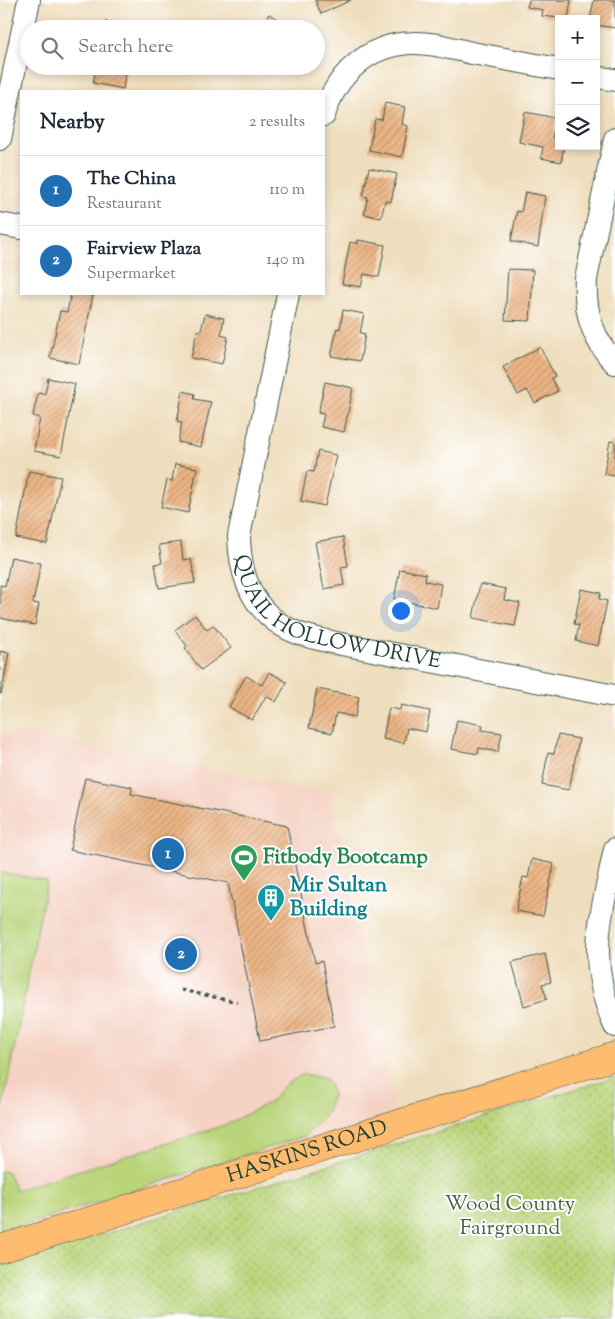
<!DOCTYPE html>
<meta charset="utf-8">
<style>
:root{--surface:#fff;--page:#f6f6f7;--text:#1f2937;--muted:#747a83;--line:#e0e1e3;--accent:#1f6fb2}
body{margin:0;font-family:"Sorts Mill Goudy",serif;background:var(--page);color:var(--text)}
.controls{position:absolute;right:15px;top:15px;display:grid;overflow:hidden;border-radius:0px;box-shadow:0 2px 8px #0003}
.controls button{width:45px;height:45px;display:grid;place-items:center;padding:0;border:0;border-bottom:1px solid var(--line);background:var(--surface);color:var(--text);font:25px sans-serif}
.you{position:absolute;left:400px;top:610px;width:18px;height:18px;margin:-12px;border:4px solid #fff;border-radius:50%;background:#1a73e8;box-shadow:0 0 0 8px #1a73e833}
.badge{display:grid;place-items:center;width:32px;height:32px;border-radius:50%;background:var(--accent);color:#fff;font-size:16px;font-weight:700}
.pin{position:absolute;translate:-50% -50%;border:2px solid #fff;box-shadow:0 1px 5px #0006}
.list{margin:0;padding:0;list-style:none}
h2{display:flex;justify-content:space-between;align-items:center;height:65px;margin:0;padding:0 20px;font-size:21px}
h2 small{font-size:16px;font-weight:400;color:var(--muted)}
.list li{display:grid;grid-template-columns:32px 1fr auto;gap:15px;align-items:center;box-sizing:border-box;height:70px;padding:0 20px;border-top:1px solid var(--line)}
.list b{display:block;font-size:19px;white-space:nowrap}
.list p{margin:0;font-size:16px;white-space:nowrap;color:var(--muted)}
.list em{font-size:16px;font-style:normal;color:var(--muted)}
.icon{flex:none;width:28px;height:28px;fill:none;stroke:currentColor;stroke-width:2;stroke-linecap:round;stroke-linejoin:round}
.map{position:relative;flex:none;width:615px;height:1319px;overflow:hidden}
.search{position:absolute;background:var(--surface);box-shadow:0 2px 8px #0003;left:20px;top:20px;width:305px;height:55px;display:flex;align-items:center;gap:12px;box-sizing:border-box;padding:0 18px;border-radius:28px;color:var(--muted);font-size:19px}
.panel{position:absolute;background:var(--surface);box-shadow:0 2px 8px #0003;left:20px;top:90px;width:305px;height:205px;border-radius:0px}
.map>svg:first-child{display:block}
.built{fill:#f5d2c3}
.green{fill:#b9d479;stroke:#6c8856}
.park{fill:url(#park-dots);stroke:#6c8856}
.building{fill:url(#building-hatch)}
.lines{fill:none;stroke-linecap:round;stroke-linejoin:round}
.minor-casing{stroke:#3e5549;stroke-width:24}
.major-casing{stroke:#3e5549;stroke-width:29}
.path{stroke:#3e5549;stroke-width:3;stroke-dasharray:4 4;stroke-linecap:butt}
.minor{stroke:#fff;stroke-width:22}
.major{stroke:#fdbc6f;stroke-width:28}
.labels{text-anchor:middle;dominant-baseline:central;stroke-width:4;stroke-linejoin:round;paint-order:stroke}
.street-label{font-size:21px;fill:#1f3d34;stroke:#fff}
.leisure-label{font-size:21px;font-weight:bold;fill:#27864d;stroke:#fff;text-anchor:start}
.culture-label{font-size:21px;font-weight:bold;fill:#0d838f;stroke:#fff;text-anchor:start}
.park-label{font-size:21px;fill:#466345;stroke:#fff}
</style>
<div class="map">
<svg width="615" height="1319" viewBox="0 0 615 1319">
<defs>
<pattern id="park-dots" width="8" height="8" patternUnits="userSpaceOnUse" patternTransform="scale(1.25)"><rect width="8" height="8" fill="#b9d479"/><path d="M2 2h.1M6 6h.1" fill="none" stroke="#96ad64" stroke-width="1.8" stroke-linecap="round"/></pattern>
<pattern id="building-hatch" width="6" height="6" patternUnits="userSpaceOnUse" patternTransform="scale(1.25)"><rect width="6" height="6" fill="#edb584"/><path d="M-1 1l2-2M0 6l6-6M5 7l2-2" fill="none" stroke="#bf946d"/></pattern>
</defs>
<rect width="100%" height="100%" fill="#fff"/>
<filter id="ink" filterUnits="userSpaceOnUse"><feTurbulence type="fractalNoise" baseFrequency=".02" numOctaves="2"/><feDisplacementMap in="SourceGraphic" scale="10" xChannelSelector="R" yChannelSelector="G"/><feConvolveMatrix kernelMatrix="1 2 1 2 8 2 1 2 1" color-interpolation-filters="sRGB"/></filter>
<filter id="wash" filterUnits="userSpaceOnUse"><feTurbulence type="fractalNoise" baseFrequency=".0096" numOctaves="4" result="noise"/><feDisplacementMap in="SourceGraphic" scale="20" xChannelSelector="R" yChannelSelector="G"/><feGaussianBlur stdDeviation="1.12" result="paint"/><feColorMatrix in="noise" values="0 0 0 0 0 0 0 0 0 0 0 0 0 0 0 0 0 1.4 0 .05"/><feComposite in="paint" operator="in"/></filter>
<g filter="url(#wash)">
<rect width="100%" height="100%" fill="#efdebd"/>
<polygon class="built" points="18,731 331,794 395,1113 0,1239 0,735"/>
<g class="green">
<polygon points="0,872 47,881 0,1121"/>
<polygon points="304,1074 326,1079 333,1094 327,1113 305,1136 0,1233 0,1171 8,1172 16,1190 225,1125 270,1102 286,1084"/>
</g>
<polygon class="park" points="615,1077 615,1319 0,1319 0,1266"/>
<g id="blocks">
<g class="building">
<polygon points="315,0 351,0 321,14"/>
<polygon points="529,0 571,0 568,19 542,16 543,10 527,7"/>
<polygon points="594,0 615,0 615,28 596,25 596,19 590,19"/>
<polygon points="269,14 292,29 259,29"/>
<polygon points="106,21 135,27 135,29 104,29"/>
<polygon points="96,66 127,66 123,89 93,83"/>
<polygon points="385,103 405,107 402,124 408,126 402,157 369,150 375,119 382,120"/>
<polygon points="525,112 556,118 552,138 559,140 559,146 564,146 561,162 541,158 543,147 519,142"/>
<polygon points="369,168 397,174 391,202 385,201 381,218 364,214 368,197 363,196"/>
<polygon points="525,192 545,196 538,247 511,241 517,211 521,212"/>
<polygon points="358,240 385,245 379,277 364,274 361,287 342,284 350,242 358,244"/>
<polygon points="508,269 533,270 530,321 505,320"/>
<polygon points="71,294 93,295 79,364 50,358 60,311 67,312"/>
<polygon points="343,310 364,314 360,333 365,334 360,361 331,356 337,328 340,329"/>
<polygon points="205,314 224,318 221,335 228,337 222,364 191,358 197,331 201,331"/>
<polygon points="540,347 555,376 551,378 558,391 535,403 527,390 518,395 503,367"/>
<polygon points="48,378 75,384 61,456 34,451 40,418 33,416 38,393 45,394"/>
<polygon points="325,382 353,388 344,432 321,427 324,414 318,413"/>
<polygon points="183,391 195,394 194,399 211,402 201,447 178,442 182,422 177,421"/>
<polygon points="610,441 615,442 615,476 604,474"/>
<polygon points="318,451 336,455 325,506 301,501 307,471 314,472"/>
<polygon points="175,464 197,468 188,513 161,507 167,480 172,481"/>
<polygon points="29,471 61,477 47,544 16,538"/>
<polygon points="343,537 348,566 341,567 344,585 324,589 315,542"/>
<polygon points="181,542 183,560 191,559 195,583 159,588 155,564 162,563 159,545"/>
<polygon points="11,557 41,563 33,603 39,604 35,625 0,618 0,585 5,586"/>
<polygon points="400,569 426,574 425,581 441,584 437,608 394,599"/>
<polygon points="480,584 506,589 504,600 520,603 515,626 473,618"/>
<polygon points="581,589 601,593 599,599 607,601 598,646 576,641 579,625 574,624"/>
<polygon points="195,615 207,630 213,625 231,648 201,670 185,648 187,646 175,630"/>
<polygon points="0,651 9,653 1,694 0,694"/>
<polygon points="269,672 287,682 276,702 266,696 252,720 229,707 246,676 262,685"/>
<polygon points="317,689 359,697 355,717 336,713 332,733 309,728"/>
<polygon points="401,705 430,711 426,732 407,728 404,743 383,739 389,708 400,710"/>
<polygon points="457,720 483,725 482,730 502,733 498,752 479,748 478,754 451,749"/>
<polygon points="558,735 579,739 569,790 542,785 548,753 554,754"/>
<polygon points="85,778 132,787 131,794 287,826 315,963 322,961 334,1026 260,1041 228,883 70,850"/>
<polygon points="532,859 554,864 543,916 516,911 523,877 528,878"/>
<polygon points="545,954 551,982 542,984 547,999 524,1006 512,962"/>
</g>
</g>
</g>
<g filter="url(#ink)">
<use href="#blocks" fill-opacity="0" stroke="#3e5549" stroke-width="1"/>
<g class="lines">
<defs>
<g id="minor">
<polyline points="596,77 615,80"/>
<path d="M324,115C336,75 368,44 412,43C432,42 453,49 472,53C501,58 530,64 559,69"/>
<polyline points="0,139 29,0"/>
<path d="M615,139L586,279C584,311 592,339 615,363"/>
<polyline points="0,224 21,228"/>
<path id="s1" d="M288,294L239,536C240,578 253,614 295,632C307,637 322,640 336,643L615,696"/>
<path d="M615,849C601,918 585,959 615,1026"/>
</g>
<g id="major">
<path id="s2" d="M0,1249L615,1056"/>
</g>
</defs>
<use href="#minor" class="minor-casing"/>
<use href="#major" class="major-casing"/>
<polyline class="path" points="181,990 237,1002"/>
<use href="#minor" class="minor"/>
<use href="#major" class="major"/>
</g>
</g>
<defs>
<symbol id="stadium-pin" viewBox="-11 -11 22 30"><path d="M0 17L-7.5 6A9.5 9.5 0 1 1 7.5 6Z" fill="#2e9e5b" stroke="#fff"/><path d="M0-5a6.5 5 0 1 0 0 10a6.5 5 0 1 0 0-10ZM-3.5-1.8h7v3.6h-7Z" fill="#fff"/></symbol>
<symbol id="building-pin" viewBox="-11 -11 22 30"><path d="M0 17L-7.5 6A9.5 9.5 0 1 1 7.5 6Z" fill="#0f9aa8" stroke="#fff"/><path d="M-4-6H4V6H1V3H-1V6H-4ZM-2.5-4.3h1.7v1.8h-1.7ZM.8-4.3h1.7v1.8H.8ZM-2.5-1h1.7V.8h-1.7ZM.8-1h1.7V.8H.8Z" fill="#fff"/></symbol>
</defs>
<g fill-rule="evenodd">
<use href="#stadium-pin" x="228" y="842" width="32" height="43"/>
<use href="#building-pin" x="255" y="882" width="32" height="43"/>
</g>
<g class="labels">
<g class="street-label">
<text stroke="none"><textPath href="#s1" startOffset="390">QUAIL HOLLOW DRIVE</textPath></text>
<text stroke="none"><textPath href="#s2" startOffset="322">HASKINS ROAD</textPath></text>
</g>
<g class="leisure-label">
<text x="263" y="858">Fitbody Bootcamp</text>
</g>
<g class="culture-label">
<text x="290" y="886">Mir Sultan<tspan x="290" dy="24">Building</tspan></text>
</g>
<g class="park-label">
<text x="510" y="1205">Wood County<tspan x="510" dy="24">Fairground</tspan></text>
</g>
</g>
</svg>
<div class="controls">
<button>+</button>
<button>−</button>
<button><svg class="icon" aria-label="layers" viewBox="0 0 24 24"><path d="M12 4l9 5-9 5-9-5zM3 14l9 5 9-5"/></svg></button>
</div>
<div class="you"></div>
<div class="pin badge" style="left:168px;top:854px">1</div>
<div class="pin badge" style="left:181px;top:954px">2</div>
<div class="search"><svg class="icon" aria-label="search" viewBox="0 0 24 24"><circle cx="10" cy="10" r="6"/><path d="M15 15l6 6"/></svg>Search here</div>
<section class="panel">
<h2>Nearby<small>2 results</small></h2>
<ul class="list">
<li><span class="badge">1</span><div><b>The China</b><p>Restaurant</p></div><em>110 m</em></li>
<li><span class="badge">2</span><div><b>Fairview Plaza</b><p>Supermarket</p></div><em>140 m</em></li>
</ul>
</section>
</div>
